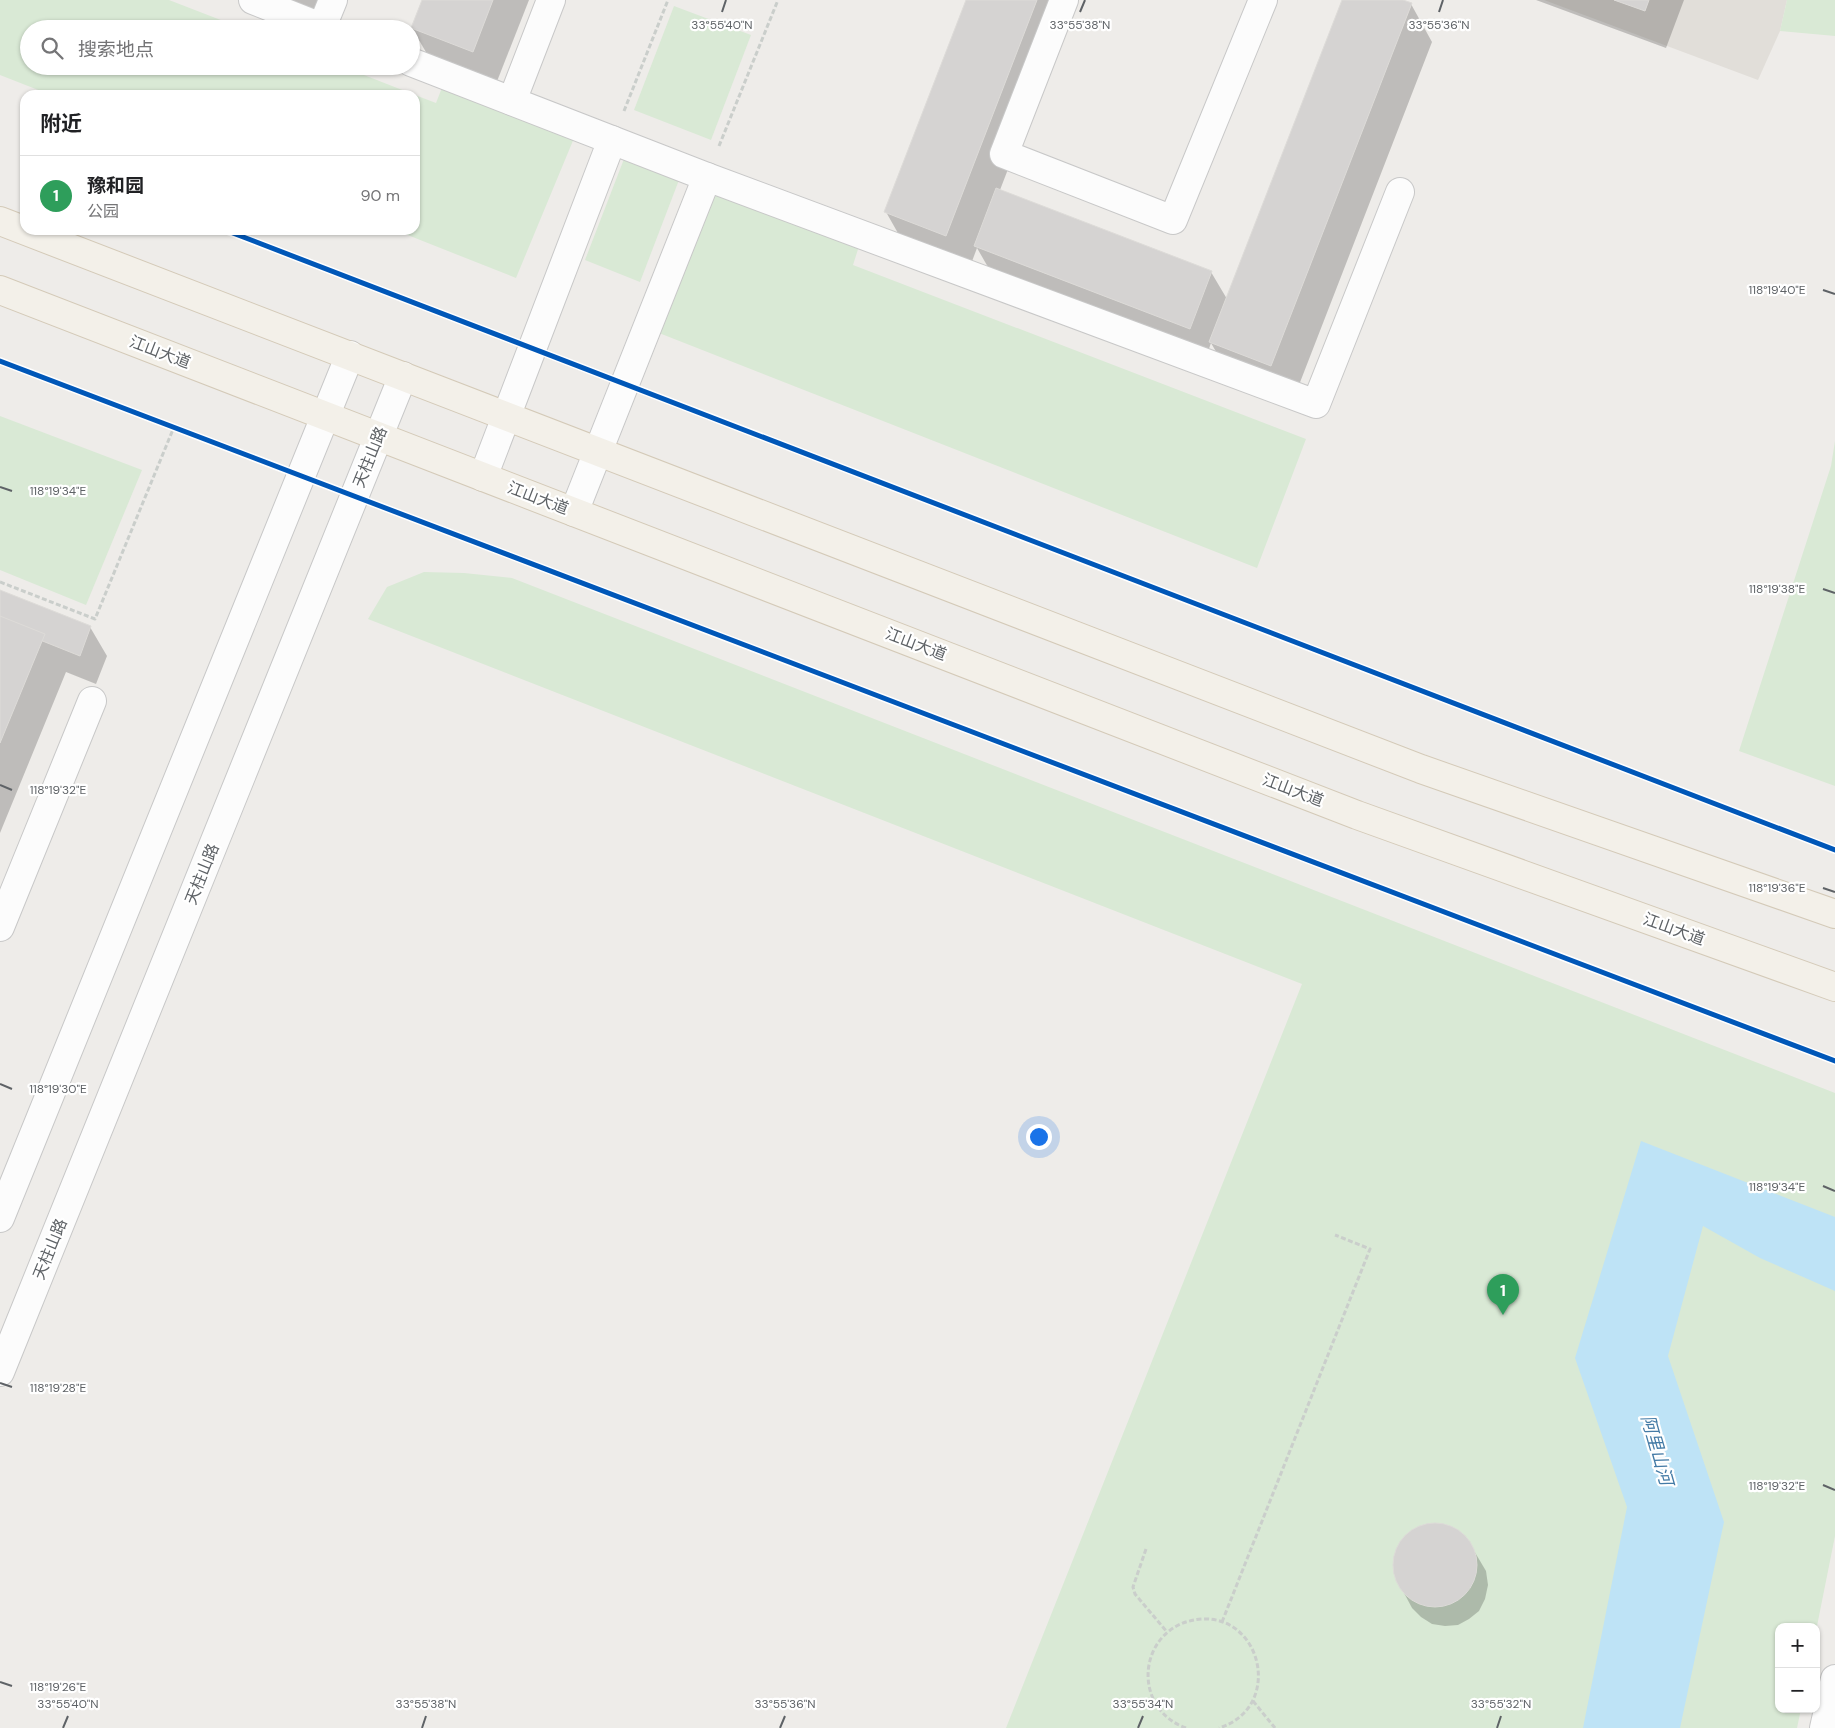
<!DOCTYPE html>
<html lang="zh">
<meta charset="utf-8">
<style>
:root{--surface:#fff;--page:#f2f2f2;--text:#202124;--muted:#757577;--line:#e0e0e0;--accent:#ea580c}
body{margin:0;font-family:"DM Sans","Noto Sans SC",sans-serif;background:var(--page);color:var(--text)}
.controls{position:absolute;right:15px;bottom:15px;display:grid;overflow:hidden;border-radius:10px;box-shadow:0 1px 4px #0004}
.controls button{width:45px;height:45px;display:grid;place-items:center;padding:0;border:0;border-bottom:1px solid var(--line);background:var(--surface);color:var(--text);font:25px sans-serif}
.you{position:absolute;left:1038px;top:1136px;width:18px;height:18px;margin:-12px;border:4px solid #fff;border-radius:50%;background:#1a73e8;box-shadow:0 0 0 8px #1a73e833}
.badge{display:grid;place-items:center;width:32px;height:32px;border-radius:50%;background:var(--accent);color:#fff;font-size:16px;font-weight:700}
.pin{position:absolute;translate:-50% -41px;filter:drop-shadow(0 1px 2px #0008)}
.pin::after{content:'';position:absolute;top:26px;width:18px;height:15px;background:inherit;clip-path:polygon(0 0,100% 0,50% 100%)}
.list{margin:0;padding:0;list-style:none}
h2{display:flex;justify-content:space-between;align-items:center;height:65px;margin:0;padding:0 20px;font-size:21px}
h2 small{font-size:16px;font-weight:400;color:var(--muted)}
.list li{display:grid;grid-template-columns:32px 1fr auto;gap:15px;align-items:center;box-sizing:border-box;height:80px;padding:0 20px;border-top:1px solid var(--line)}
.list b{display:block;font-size:19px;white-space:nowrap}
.list p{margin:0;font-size:16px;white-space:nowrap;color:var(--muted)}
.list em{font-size:16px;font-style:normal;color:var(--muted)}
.icon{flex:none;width:28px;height:28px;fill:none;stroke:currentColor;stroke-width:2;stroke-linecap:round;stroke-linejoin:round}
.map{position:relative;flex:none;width:1835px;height:1728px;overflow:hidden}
.search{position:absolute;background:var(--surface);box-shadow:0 1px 4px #0004;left:20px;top:20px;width:400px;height:55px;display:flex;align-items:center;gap:12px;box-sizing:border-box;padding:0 18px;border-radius:28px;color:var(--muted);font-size:19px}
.panel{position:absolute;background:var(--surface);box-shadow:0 1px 4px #0004;left:20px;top:90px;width:400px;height:145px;border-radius:15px}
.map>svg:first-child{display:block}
.education{fill:#e1ded9}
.green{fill:#d9e9d5}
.water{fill:#bee3f6}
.shadow{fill:#0003}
.building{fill:#d5d3d2;stroke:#dddbd8}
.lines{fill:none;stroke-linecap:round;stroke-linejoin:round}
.minor-casing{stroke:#c8c8c8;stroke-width:30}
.major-casing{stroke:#d4cab8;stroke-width:30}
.path{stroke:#cacecb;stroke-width:3;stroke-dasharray:5 2.5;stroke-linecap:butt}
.minor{stroke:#fcfcfc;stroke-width:28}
.major{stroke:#f3f0e9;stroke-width:28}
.cycleway-casing{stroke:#fff;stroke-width:8}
.cycleway{stroke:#0057b8;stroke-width:5}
.ticks{fill:none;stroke:#5e6266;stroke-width:2}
.labels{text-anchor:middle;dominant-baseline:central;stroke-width:4.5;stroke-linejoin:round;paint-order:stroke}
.street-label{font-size:16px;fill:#5e6266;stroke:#fff}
.water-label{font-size:18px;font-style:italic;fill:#447ba6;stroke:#fff}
.ticks-label{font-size:12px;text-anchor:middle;fill:#5e6266;stroke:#fff;stroke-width:4.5;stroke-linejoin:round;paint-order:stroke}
</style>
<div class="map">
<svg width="1835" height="1728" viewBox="0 0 1835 1728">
<rect width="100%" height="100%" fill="#eeece9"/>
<polygon class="education" points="1544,0 1787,0 1780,31 1758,80"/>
<g class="green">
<polygon points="0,0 169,0 244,29 29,29 29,66 341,66 415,95 51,95 0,75"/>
<polygon points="1787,0 1835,0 1835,36 1780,31"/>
<polygon points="674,6 751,35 711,140 634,110"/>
<polygon points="445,80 577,131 516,278 395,230 415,230 415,95 436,103"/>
<polygon points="624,159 679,180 640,282 585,260"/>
<polygon points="716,189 860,243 853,265 1306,439 1257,568 659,333"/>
<polygon points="0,416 142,470 86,605 0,570"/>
<polygon points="1835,441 1835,786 1739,751 1831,466"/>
<polygon points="424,572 464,573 512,578 1835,1093 1835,1536 1816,1631 1816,1627 1779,1627 1779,1709 1801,1709 1797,1728 1006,1728 1302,984 368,619 387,587"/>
</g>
<polygon class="water" points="1641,1141 1835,1217 1835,1291 1760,1258 1703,1226 1668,1356 1724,1522 1680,1728 1583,1728 1627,1507 1575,1358"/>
<g class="shadow">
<polygon points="253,0 343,0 332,29"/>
<polygon points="423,0 529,0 494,89 434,66 412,28"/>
<polygon points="967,0 1073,0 1000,190 1211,272 1227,299 1343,0 1400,0 1411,4 1432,42 1292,403 1232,379 1211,343 1206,357 992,274 977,248 968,272 907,249 886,212"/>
<polygon points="1536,0 1684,0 1666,48"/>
<polygon points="0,592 90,627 107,656 96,684 66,672 0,833"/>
<polygon points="1428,1524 1443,1524 1456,1529 1467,1539 1486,1571 1488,1585 1485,1599 1479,1611 1469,1619 1458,1625 1445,1626 1432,1624 1421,1617 1412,1608 1395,1576 1394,1563 1397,1550 1404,1538 1415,1529"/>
</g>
<g class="building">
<polygon points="422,0 493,0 473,52 411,28"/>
<polygon points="966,0 1037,0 946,236 884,212"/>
<polygon points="1342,0 1403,0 1412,3 1271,366 1209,342"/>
<polygon points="1614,0 1649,0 1645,11"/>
<polygon points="996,188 1212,271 1190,329 974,246"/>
<polygon points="0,590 91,626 80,656 0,624"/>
<polygon points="0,616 45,634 0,743"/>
<circle cx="1435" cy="1565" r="42"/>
</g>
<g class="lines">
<defs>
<g id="minor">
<polyline points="253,0 326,29"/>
<polyline points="1064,0 1004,154 1173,220 1263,0"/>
<polyline points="322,27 333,0"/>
<polyline points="411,62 707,177 1316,404 1400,192"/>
<polyline points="512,101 551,0"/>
<polyline points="483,477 612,140"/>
<polyline points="574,512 707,177"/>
<polyline points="0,927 92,701"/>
<polyline points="0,1218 350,355"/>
<polyline points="0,1372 403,376"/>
<polyline points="1824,1728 1835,1679"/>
</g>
<g id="major">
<polyline points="0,221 1421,769 1835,914"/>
<polyline points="0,290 1357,815 1835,987"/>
</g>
</defs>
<use href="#minor" class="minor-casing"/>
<use href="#major" class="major-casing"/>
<g class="path">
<polyline points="624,111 668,0"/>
<polyline points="719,146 778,0"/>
<polyline points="0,582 95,619 174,427"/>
<polyline points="1146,1549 1133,1587 1135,1594 1167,1632"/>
<polyline points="1222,1622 1370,1249 1335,1235"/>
<polyline points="1253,1701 1275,1728"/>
<path d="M1186,1728C1128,1707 1139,1623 1202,1619C1263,1616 1283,1708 1219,1728"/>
</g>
<use href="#minor" class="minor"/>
<use href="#major" class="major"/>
<defs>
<g id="cycleway">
<polyline points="225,230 1835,850"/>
<polyline points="0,361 1835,1061"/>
</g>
</defs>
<use href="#cycleway" class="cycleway-casing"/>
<use href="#cycleway" class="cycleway"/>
</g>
<path class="ticks" d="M722,12L726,0M1080,12L1085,0M1439,12L1443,0M1823,290L1835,294M0,487L12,491M1823,589L1835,593M0,785L12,790M1823,888L1835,892M0,1084L12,1089M1823,1186L1835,1191M0,1383L12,1387M1823,1485L1835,1490M0,1682L12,1686M63,1728L68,1716M422,1728L426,1716M780,1728L785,1716M1138,1728L1143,1716M1497,1728L1501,1716"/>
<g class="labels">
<g class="street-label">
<text transform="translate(160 352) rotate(21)">江山大道</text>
<text transform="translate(370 457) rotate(-68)">天柱山路</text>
<text transform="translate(538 498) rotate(21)">江山大道</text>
<text transform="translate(916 644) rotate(21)">江山大道</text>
<text transform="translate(1293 790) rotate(21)">江山大道</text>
<text transform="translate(202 874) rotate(-68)">天柱山路</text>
<text transform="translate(1674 929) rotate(20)">江山大道</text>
<text transform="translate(50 1249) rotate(-68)">天柱山路</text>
</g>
<g class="water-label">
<text transform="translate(1657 1450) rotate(74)">阿里山河</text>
</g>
</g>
<g class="ticks-label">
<text x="722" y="29">33°55'40"N</text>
<text x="1080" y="29">33°55'38"N</text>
<text x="1439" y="29">33°55'36"N</text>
<text x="1777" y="294">118°19'40"E</text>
<text x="58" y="495">118°19'34"E</text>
<text x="1777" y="593">118°19'38"E</text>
<text x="58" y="794">118°19'32"E</text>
<text x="1777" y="892">118°19'36"E</text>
<text x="58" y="1093">118°19'30"E</text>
<text x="1777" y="1191">118°19'34"E</text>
<text x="58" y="1392">118°19'28"E</text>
<text x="1777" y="1490">118°19'32"E</text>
<text x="58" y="1691">118°19'26"E</text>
<text x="68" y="1708">33°55'40"N</text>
<text x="426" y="1708">33°55'38"N</text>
<text x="785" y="1708">33°55'36"N</text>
<text x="1143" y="1708">33°55'34"N</text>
<text x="1501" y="1708">33°55'32"N</text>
</g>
</svg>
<div class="controls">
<button>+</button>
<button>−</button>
</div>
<div class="you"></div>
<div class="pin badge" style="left:1503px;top:1315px;background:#2e9e5b">1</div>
<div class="search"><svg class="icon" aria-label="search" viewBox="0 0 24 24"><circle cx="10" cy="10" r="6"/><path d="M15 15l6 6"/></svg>搜索地点</div>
<section class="panel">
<h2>附近<small></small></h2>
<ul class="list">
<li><span class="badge" style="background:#2e9e5b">1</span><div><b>豫和园</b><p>公园</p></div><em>90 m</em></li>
</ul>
</section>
</div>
